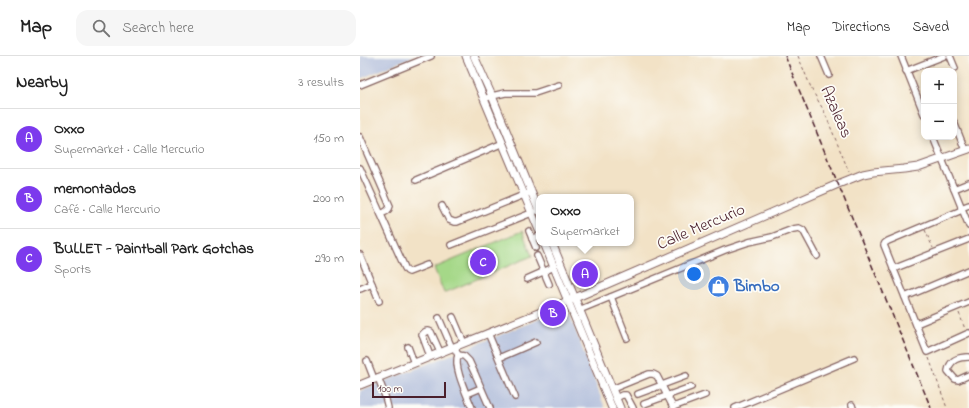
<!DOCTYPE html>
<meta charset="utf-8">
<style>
:root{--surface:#fff;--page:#f6f6f6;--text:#222;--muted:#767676;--line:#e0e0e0;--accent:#7c3aed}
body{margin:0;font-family:"Indie Flower",sans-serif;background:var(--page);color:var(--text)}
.controls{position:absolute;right:12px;top:12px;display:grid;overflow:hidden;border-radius:8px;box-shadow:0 2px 10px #0003}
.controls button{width:36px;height:36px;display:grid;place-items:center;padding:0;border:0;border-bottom:1px solid var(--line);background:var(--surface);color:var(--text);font:20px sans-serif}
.scale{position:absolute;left:12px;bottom:10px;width:74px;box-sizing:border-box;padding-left:4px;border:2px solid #4a1f2b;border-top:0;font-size:11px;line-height:14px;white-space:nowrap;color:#4a1f2b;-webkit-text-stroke:3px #fdfcf7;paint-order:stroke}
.you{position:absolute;left:334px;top:218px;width:14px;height:14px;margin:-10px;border:3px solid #fff;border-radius:50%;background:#1a73e8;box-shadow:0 0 0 6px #1a73e833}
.badge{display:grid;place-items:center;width:26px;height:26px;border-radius:50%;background:var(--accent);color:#fff;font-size:13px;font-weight:700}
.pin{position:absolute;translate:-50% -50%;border:2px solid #fff;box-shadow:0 1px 4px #0006}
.popup{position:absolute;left:176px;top:138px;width:98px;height:52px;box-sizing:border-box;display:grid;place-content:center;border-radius:8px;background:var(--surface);filter:drop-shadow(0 1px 3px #0005);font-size:13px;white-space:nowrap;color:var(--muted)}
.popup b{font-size:15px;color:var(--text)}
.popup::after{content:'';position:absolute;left:50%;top:100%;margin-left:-8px;border:8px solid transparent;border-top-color:var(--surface)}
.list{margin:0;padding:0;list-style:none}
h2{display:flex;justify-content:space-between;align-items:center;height:52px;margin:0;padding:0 16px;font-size:17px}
h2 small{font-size:13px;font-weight:400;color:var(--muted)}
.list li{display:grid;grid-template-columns:26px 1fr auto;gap:12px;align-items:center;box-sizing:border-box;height:60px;padding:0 16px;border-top:1px solid var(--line)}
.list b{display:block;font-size:15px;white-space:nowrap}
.list p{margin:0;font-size:13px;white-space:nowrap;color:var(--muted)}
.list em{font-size:13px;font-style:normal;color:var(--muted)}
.icon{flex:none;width:22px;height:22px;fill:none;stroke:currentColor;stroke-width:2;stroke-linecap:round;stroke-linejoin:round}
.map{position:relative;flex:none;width:609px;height:352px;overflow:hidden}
header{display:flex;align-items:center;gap:24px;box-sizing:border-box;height:56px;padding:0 20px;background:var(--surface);border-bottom:1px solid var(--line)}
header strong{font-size:19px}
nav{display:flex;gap:22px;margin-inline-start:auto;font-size:14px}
.search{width:280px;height:36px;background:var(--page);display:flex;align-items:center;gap:10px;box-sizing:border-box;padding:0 14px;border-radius:12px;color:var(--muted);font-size:15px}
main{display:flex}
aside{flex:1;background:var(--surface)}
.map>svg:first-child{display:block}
.industrial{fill:#b9c4de}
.green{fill:#a5d888;stroke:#787c5a}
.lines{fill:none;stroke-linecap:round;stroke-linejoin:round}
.minor-casing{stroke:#856361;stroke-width:8}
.major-casing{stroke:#856361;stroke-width:9}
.path{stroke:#856361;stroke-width:1;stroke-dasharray:3 3;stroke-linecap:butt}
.minor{stroke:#fff;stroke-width:5.5}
.major{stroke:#fff;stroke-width:7}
.rail{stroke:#4a1f2b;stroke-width:1.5;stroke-dasharray:6 3;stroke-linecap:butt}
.labels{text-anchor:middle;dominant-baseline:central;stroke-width:3.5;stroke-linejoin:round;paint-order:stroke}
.street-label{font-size:17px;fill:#4a1f2b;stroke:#fdfcf7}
.shop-label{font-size:17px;font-weight:bold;fill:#366cbe;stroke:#fdfcf7;text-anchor:start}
</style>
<header>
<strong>Map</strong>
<div class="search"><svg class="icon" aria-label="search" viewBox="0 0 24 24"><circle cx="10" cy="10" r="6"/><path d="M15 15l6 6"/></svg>Search here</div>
<nav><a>Map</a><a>Directions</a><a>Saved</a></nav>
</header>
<main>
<aside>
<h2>Nearby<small>3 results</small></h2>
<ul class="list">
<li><span class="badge">A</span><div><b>Oxxo</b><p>Supermarket · Calle Mercurio</p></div><em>150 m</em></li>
<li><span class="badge">B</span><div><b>memontados</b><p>Café · Calle Mercurio</p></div><em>200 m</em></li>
<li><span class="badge">C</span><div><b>BULLET - Paintball Park Gotchas</b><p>Sports</p></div><em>290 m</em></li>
</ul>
</aside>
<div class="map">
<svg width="609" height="352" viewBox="0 0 609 352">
<rect width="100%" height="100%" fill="#fdfcf7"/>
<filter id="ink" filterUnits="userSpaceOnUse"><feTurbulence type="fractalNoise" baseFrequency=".025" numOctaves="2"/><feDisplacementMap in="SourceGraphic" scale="8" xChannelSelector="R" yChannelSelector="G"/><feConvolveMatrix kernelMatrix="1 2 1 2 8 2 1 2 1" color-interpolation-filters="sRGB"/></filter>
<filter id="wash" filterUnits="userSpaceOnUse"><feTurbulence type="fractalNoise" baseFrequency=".012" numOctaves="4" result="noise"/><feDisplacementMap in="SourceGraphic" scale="16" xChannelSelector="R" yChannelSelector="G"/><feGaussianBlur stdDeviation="0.9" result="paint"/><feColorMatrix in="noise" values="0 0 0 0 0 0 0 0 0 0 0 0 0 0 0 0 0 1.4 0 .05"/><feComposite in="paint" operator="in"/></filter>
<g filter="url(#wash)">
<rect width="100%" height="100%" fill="#f2e2c6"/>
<g class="industrial">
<polygon points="0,0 54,0 0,23"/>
<polygon points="207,252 245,352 0,352 0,335"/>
</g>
<polygon class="green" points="162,175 172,200 84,237 74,212"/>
</g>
<g filter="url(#ink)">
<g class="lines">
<defs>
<g id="minor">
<polyline points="461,0 469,19"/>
<polyline points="541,0 564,58"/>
<polyline points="590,0 595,12"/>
<polyline points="546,15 584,0"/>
<polyline points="0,29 71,0"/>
<polyline points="124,43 132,40 145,37 175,37 199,29"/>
<polyline points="594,66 605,94"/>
<path d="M0,81L30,150C29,155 25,156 21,158"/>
<polyline points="573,81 609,170"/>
<polyline points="0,112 45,212 47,215 49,216 67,209"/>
<polyline points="56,124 143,87"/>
<polyline points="594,133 609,127"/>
<polyline points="82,150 89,164 94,166 97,166 171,136"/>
<polyline points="601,152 609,149"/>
<polyline points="602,154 528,185 525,187 524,189 567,296 609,277"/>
<polyline points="169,175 176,192"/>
<polyline points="172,183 179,180"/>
<polyline points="91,189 174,156"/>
<polyline points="0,199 19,245"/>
<polyline points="177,200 189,228"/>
<polyline points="533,213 609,183"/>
<polyline points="167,223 194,211"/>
<polyline points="0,233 12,228"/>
<polyline points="251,241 267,282"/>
<polyline points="545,241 609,214"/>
<polyline points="219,254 365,194 389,186 412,181 433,173 439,172 443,174 457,200"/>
<polyline points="93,261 104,287"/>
<polyline points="79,262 92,292"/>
<polyline points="556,268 609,246"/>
<polyline points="128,277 155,341"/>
<polyline points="48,291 54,307"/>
<path d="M94,291L98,299C93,311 107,339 112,352"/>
<polyline points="98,299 104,300 109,305 116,320 130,352"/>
<path d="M70,300L63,281L62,279C64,276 67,274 71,276L80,296"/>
<path d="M609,301C599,301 590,303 588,315L595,323L598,324L609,319"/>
<polyline points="139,302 176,286"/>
<polyline points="7,305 14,323"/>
<polyline points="18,321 25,340 28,352"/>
<polyline points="252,333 289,318 293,318 297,320 313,351 345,339"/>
<polyline points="107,338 121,332"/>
<polyline points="278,338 326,320"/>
<polyline points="256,342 262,339 266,339 273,352"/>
<polyline points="284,348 331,331"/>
<polyline points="492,349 493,352"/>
<polyline points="375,352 494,302"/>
</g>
<g id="major">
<polyline points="106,0 179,174"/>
<polyline points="114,0 132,40 179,155"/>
<polyline points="184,187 252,352"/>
<polyline points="192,187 260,352"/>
<polyline points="0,329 208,245 478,128 503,118 513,116 544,113 558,111 609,93"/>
</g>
</defs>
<use href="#minor" class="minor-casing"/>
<use href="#major" class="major-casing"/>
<g class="path">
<polyline points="438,0 452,34 464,55 489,116"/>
<polyline points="565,174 573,192"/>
<polyline points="599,257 605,273"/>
<polyline points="569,302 587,352"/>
</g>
<use href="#minor" class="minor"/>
<use href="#major" class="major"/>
<polyline class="rail" points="425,0 571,352"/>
</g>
</g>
<defs>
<symbol id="shop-disc" viewBox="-11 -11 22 22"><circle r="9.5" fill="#3f7fe0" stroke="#fdfcf7"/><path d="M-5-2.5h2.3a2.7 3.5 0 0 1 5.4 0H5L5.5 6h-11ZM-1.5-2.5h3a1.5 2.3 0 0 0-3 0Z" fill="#fff"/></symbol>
</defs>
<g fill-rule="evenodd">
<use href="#shop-disc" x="346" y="218" width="25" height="25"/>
</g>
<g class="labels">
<g class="street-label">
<text transform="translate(476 56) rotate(66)">Azaleas</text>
<text transform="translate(341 171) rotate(-23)">Calle Mercurio</text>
</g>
<g class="shop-label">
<text x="374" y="230">Bimbo</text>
</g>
</g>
</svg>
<div class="controls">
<button>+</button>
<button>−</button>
</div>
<div class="scale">100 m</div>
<div class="you"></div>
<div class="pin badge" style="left:225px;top:218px">A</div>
<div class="popup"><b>Oxxo</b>Supermarket</div>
<div class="pin badge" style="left:193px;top:257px">B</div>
<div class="pin badge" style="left:123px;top:206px">C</div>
</div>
</main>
